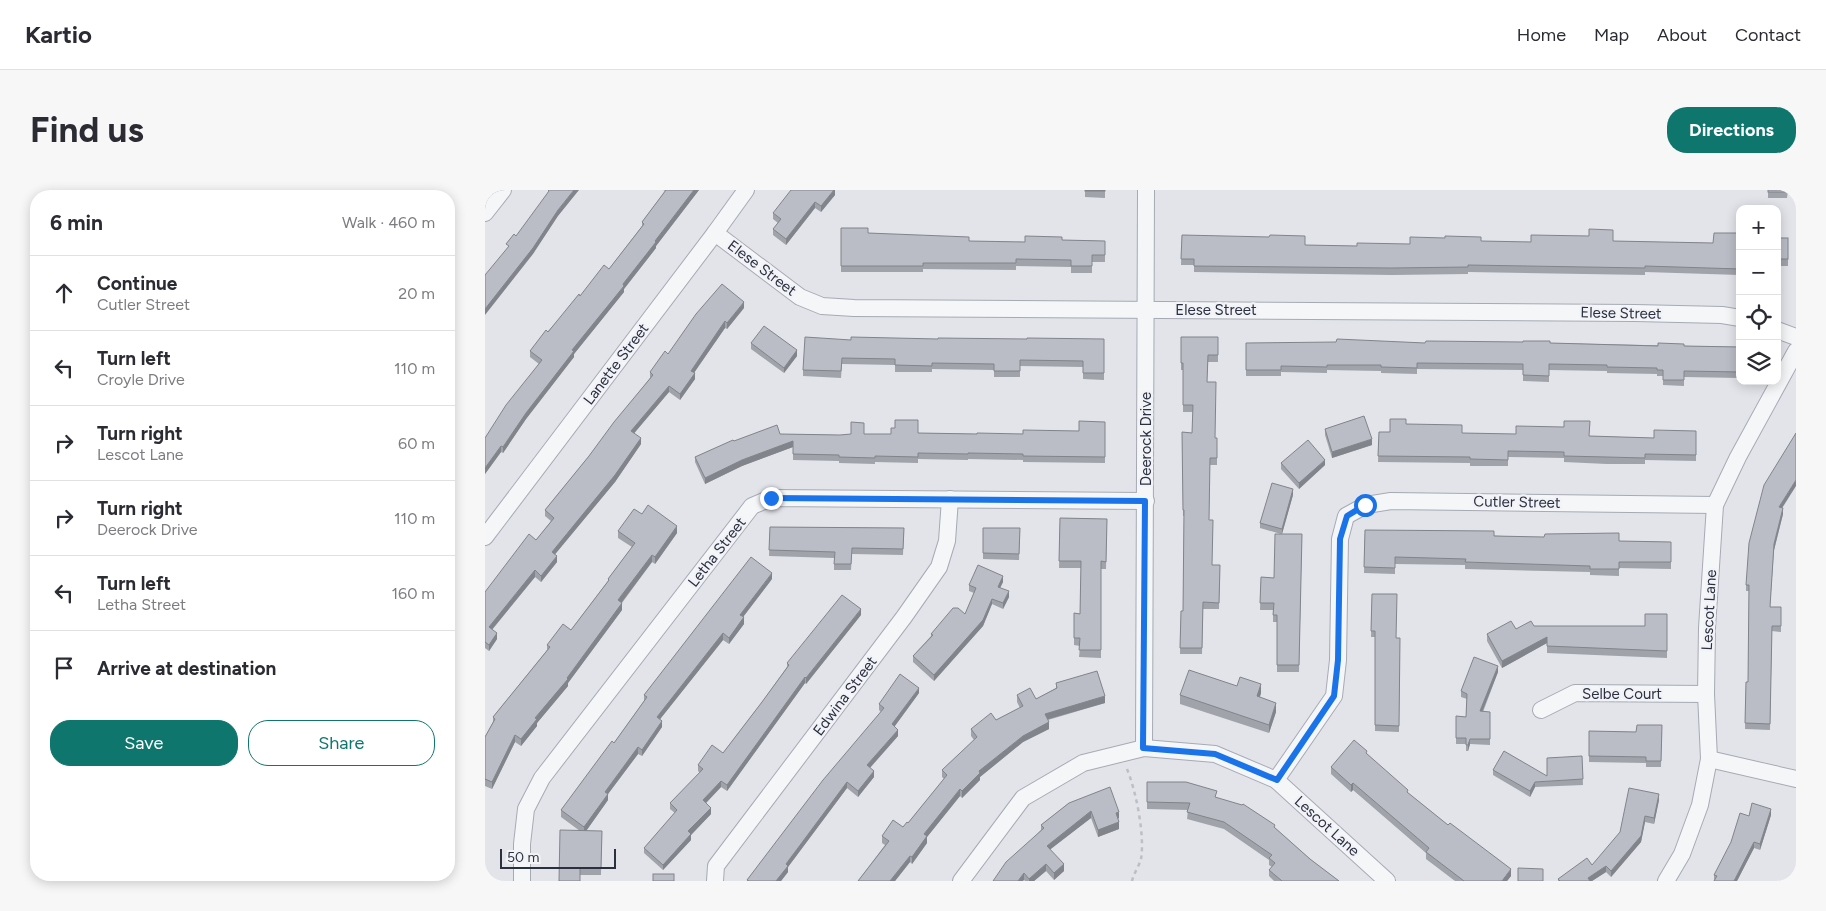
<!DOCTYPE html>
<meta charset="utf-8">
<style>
:root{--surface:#fff;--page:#f7f7f7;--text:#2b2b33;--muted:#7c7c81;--line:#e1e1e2;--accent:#0f766e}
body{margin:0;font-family:Figtree,sans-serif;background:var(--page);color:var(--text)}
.controls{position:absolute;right:15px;top:15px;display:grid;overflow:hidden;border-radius:10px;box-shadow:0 2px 12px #0003}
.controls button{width:45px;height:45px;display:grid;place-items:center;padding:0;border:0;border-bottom:1px solid var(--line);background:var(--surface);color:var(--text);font:25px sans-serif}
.scale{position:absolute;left:15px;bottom:12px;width:116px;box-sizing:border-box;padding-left:5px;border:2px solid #2b3041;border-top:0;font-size:14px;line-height:18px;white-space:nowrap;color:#2b3041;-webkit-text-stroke:4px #f2f3f7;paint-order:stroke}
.stop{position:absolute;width:15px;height:15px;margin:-11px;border:4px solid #1a73e8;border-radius:50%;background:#fff}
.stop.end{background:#1a73e8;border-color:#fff;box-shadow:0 1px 5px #0008}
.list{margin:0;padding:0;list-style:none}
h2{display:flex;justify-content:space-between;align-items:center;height:65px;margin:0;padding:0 20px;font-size:21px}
h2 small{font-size:16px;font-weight:400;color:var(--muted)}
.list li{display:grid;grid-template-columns:32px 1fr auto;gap:15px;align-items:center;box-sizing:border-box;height:75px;padding:0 20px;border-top:1px solid var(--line)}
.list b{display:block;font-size:19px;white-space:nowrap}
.list p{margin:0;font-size:16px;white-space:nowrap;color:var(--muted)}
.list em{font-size:16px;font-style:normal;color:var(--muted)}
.actions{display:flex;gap:10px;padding:15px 20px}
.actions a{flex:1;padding:11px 0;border:1px solid var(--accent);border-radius:20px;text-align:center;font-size:18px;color:var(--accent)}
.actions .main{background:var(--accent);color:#fff}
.icon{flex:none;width:28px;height:28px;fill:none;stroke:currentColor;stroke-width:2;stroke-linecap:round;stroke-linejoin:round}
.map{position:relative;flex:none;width:1311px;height:691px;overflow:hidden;border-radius:20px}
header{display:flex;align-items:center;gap:30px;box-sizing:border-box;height:70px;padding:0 25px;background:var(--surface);border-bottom:1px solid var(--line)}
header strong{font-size:24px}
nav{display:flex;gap:28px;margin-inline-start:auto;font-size:18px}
.intro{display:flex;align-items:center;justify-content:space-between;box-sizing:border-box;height:120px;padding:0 30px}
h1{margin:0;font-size:35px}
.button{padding:12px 22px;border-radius:20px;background:var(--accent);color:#fff;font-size:18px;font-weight:700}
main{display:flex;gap:30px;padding:0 30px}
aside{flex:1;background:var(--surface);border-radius:20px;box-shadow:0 2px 12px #0003}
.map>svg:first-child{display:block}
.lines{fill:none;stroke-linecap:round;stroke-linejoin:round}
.minor-casing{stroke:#a7aab4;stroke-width:18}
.path{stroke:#bcbfc5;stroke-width:2.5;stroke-dasharray:4 4;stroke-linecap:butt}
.minor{stroke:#f5f6f8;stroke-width:16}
.wall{fill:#a0a3aa}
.shaded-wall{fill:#82848b}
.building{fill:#babdc6;stroke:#82848b}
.route{stroke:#1a73e8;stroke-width:6}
.labels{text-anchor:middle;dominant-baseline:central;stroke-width:4.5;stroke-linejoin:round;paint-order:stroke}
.street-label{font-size:15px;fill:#2b3041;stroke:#f2f3f7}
</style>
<header>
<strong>Kartio</strong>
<nav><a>Home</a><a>Map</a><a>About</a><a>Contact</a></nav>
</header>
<div class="intro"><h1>Find us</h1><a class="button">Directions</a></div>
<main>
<aside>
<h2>6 min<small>Walk · 460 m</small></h2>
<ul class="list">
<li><svg class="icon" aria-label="ahead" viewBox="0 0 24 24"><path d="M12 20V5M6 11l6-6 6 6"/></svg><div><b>Continue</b><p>Cutler Street</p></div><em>20 m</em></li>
<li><svg class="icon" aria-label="left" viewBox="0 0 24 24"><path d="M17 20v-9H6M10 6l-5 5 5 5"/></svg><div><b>Turn left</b><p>Croyle Drive</p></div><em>110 m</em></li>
<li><svg class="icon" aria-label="right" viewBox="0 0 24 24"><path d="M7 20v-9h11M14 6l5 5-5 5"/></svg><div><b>Turn right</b><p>Lescot Lane</p></div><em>60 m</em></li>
<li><svg class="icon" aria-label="right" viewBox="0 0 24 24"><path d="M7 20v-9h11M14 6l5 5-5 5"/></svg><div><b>Turn right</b><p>Deerock Drive</p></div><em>110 m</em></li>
<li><svg class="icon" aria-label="left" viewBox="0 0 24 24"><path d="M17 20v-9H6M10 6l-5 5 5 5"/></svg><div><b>Turn left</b><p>Letha Street</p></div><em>160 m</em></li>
<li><svg class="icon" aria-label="arrive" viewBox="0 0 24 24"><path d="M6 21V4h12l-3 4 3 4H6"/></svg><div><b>Arrive at destination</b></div></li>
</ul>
<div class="actions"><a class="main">Save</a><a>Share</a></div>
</aside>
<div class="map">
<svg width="1311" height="691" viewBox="0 0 1311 691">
<rect width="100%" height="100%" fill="#e2e4ea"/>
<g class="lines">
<defs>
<g id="minor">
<polyline points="0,23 18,0"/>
<polyline points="230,43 315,107 337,116 369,118 1150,123 1237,125 1255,128"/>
<polyline points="1292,140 1311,147"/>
<polyline points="0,347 230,43 261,0"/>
<polyline points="1056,520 1090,503 1221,504"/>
<polyline points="659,558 661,0"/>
<polyline points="1224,569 1311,589"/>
<polyline points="791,590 849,506 853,470 855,349 861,326 881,315 906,311 1230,315"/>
<polyline points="37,691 37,654 41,619 57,588 267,316 286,308 661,311"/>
<polyline points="230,691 231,676 419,427 454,377 462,351 465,309"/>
<polyline points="476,691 538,608 598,573 659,558 730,564 791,590 902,691"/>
<polyline points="1181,691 1197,664 1215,615 1224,569 1221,504 1222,438 1230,315 1253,267 1311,161"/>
</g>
</defs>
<use href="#minor" class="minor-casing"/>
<path class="path" d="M642,579C651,601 660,645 656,669C654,676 649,683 647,691"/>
<use href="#minor" class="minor"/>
</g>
<g class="wall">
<polygon points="178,0 214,0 171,56 171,58 139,99 139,102 89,164 89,167 41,229 18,263 16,262 0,284 0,248 54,174 45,167 45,161 95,106 124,79 157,36 157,32 180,1"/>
<polygon points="350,0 350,5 336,22 330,18 301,55 288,45 288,39 293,33 288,29 288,23"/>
<polygon points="600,0 620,0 620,8 600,7"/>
<polygon points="1283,0 1303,0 1302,8 1283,8"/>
<polygon points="356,38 383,43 484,51 540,52 577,50 620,51 620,72 607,72 607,83 586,83 586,77 531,76 531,80 438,79 438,82 356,82"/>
<polygon points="1255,43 1255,85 1160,82 1160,85 983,82 983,84 907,85 709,82 709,75 696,75 697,45 820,55 872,56 996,51 1046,52 1128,51 1228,53"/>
<rect x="1292" y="48" width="11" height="28"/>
<polygon points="259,118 242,139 240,138 209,183 210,189 195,210 184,202 149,243 156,254 130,292 70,364 72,372 56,392 50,387 7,440 12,449 4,461 0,458 0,402 51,350 66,331 60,326 60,320 104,266 165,188 165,182 183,164"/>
<polygon points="696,147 733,147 733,172 723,172 722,192 730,248 732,248 732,275 725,275 724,330 727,375 735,375 734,419 718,419 717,464 695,464 696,421 698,421 699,326 698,326 697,242 707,243 708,222 698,222 698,180 696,180"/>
<polygon points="619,149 619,190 598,189 598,177 535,176 535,187 509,187 509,180 447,179 447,182 410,182 410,175 357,174 356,188 318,186 318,180 366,150"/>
<polygon points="266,153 312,166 299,183 266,159"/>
<polygon points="761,153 1065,153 1255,157 1255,188 1199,187 1199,196 1178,195 1178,186 1172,186 1172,184 1122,183 1122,181 1064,180 1064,192 1038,191 1038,180 932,179 932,184 896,183 896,181 842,180 842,183 796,182 796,186 761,186"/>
<polygon points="620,232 620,273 538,272 538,270 483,269 483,270 433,269 433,273 390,272 390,274 354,273 354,271 308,270 308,257 257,276 220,294 210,272 210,267 249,251 295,244 355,245 379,244 406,244 433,243 492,244 538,244 594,241"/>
<polygon points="921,234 977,243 1104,246 1169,248 1211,241 1211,271 1160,270 1160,274 1122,274 1079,272 1079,268 1023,267 1023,276 985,276 985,273 893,272 894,242 905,242"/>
<polygon points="840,239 887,255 847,268 840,245"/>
<polygon points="796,273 840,275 814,299 796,279"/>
<polygon points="808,305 797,344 817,344 814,482 792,482 792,432 788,432 788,420 775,420 776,387 789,388 796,344 775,338 775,333"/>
<polygon points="1297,318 1298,324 1289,360 1285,417 1296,417 1296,442 1287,441 1285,540 1260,539 1261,492 1263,492 1264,401 1261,401 1261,395"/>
<polygon points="157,324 192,343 170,374 167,372 137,413 137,420 83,493 83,496 52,533 52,536 36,556 30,552 7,599 0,596 0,597 0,547 8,532 8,527 62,460 62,455 86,440 123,391 123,389 147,357 133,348 133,341"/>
<polygon points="575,328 622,329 621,379 616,379 616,468 594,467 595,456 589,455 589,423 595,424 596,378 574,378"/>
<polygon points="285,337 419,338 418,365 367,364 366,380 349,380 349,368 284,366"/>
<polygon points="498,338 535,338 534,370 498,369"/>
<polygon points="880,340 1134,351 1186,352 1186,379 1134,378 1134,386 1105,385 1105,382 980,379 980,375 910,374 910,384 879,383"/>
<polygon points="287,389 258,427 259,434 244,454 238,450 175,529 177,537 157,566 153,564 123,604 123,610 101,641 117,641 116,685 95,685 95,641 76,627 76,620 129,553 159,511 159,505"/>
<polygon points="518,392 515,398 524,407 518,419 507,414 498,436 449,491 428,472 428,466 446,446 446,444 480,424 489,403 484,401 484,395"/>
<polygon points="887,404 911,448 915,448 914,542 890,541 890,447 886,447"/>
<polygon points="1182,424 1182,468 1062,463 1062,453 1017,478 1002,451 1002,444 1049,436 1160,436"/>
<polygon points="376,425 321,494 320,493 242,601 236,597 221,613 226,624 206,645 206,650 178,680 159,663 159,658 190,623 185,619 185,613 215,583 213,581 213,575 238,563 277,512 302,477 302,473"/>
<polygon points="1013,482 998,522 1005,522 1005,555 985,554 983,561 981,561 981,554 971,554 971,526 981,527 982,509 976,507 976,501"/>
<polygon points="571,493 620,513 563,530 564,539 538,552 495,587 495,590 477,608 475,606 442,647 442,653 427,674 425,672 410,691 373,691 400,655 397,653 397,646 418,637 423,633 459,589 457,587 457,580 489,550 486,546 486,539 511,530 535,518 532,512 532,505 551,509 571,498"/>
<polygon points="752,496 776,503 775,507 791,522 784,543 695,514 695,505"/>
<polygon points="434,503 409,537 413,546 385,578 389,587 373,607 362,598 303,677 303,682 296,691 262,691 262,690 396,522 394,520 394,514"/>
<polygon points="1177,535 1176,577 1161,577 1161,573 1104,572 1104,541 1151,542"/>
<polygon points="882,564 923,603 1026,686 1022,691 970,691 941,669 941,663 868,600 866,602 846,584 846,577"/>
<polygon points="1097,566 1098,595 1050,597 1045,607 1008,585 1008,580 1062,586"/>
<polygon points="662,592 732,608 790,638 825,669 854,691 789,691 784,686 784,680 787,677 784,675 784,670 739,639 702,629 703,620 662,619"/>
<polygon points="1174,610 1169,634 1160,632 1156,652 1126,687 1121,682 1107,691 1073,691 1073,689 1107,675"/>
<polygon points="584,613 634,628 633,629 634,639 613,647 606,628 565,659 579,681 569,690 561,681 549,691 540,691 539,690 508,691 556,640 556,635"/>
<polygon points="1286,625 1275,660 1269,658 1252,691 1229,691 1229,685"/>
</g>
<g class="shaded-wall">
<polygon points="89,0 94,0 73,26 48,64 0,125 0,119 73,20"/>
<polygon points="209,0 214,0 171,56 171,58 139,99 139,102 89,164 89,167 41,229 18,263 18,257 41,223 87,160 138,94 170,51"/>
<polygon points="349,0 350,0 350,5 336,22 336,16"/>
<polygon points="330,12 330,18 301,55 301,49"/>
<polygon points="259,112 259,118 242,139 242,133"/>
<polygon points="240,131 240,138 206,187 206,181"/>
<polygon points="312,160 312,166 299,183 299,178"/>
<polygon points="210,183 210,189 195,210 195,204"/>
<polygon points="184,196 184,202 146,247 146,241"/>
<polygon points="156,248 156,254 130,292 67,368 67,362"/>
<polygon points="887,249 887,255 847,268 847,262"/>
<polygon points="308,251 308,257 257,276 220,294 220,288 257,270"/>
<polygon points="16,256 16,262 0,284 0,278"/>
<polygon points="840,270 840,275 814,299 814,293"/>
<polygon points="1311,290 1311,296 1294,323 1294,317"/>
<polygon points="808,299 808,305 797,344 797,339"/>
<polygon points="1298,318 1298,324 1289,360 1289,354"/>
<polygon points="192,336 192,343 170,374 170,367"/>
<polygon points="167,365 167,372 133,417 133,410"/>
<polygon points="72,366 72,372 56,392 56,386"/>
<polygon points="50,380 50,387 4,443 4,437"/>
<polygon points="287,383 287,389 255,431 255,425"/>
<polygon points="518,386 518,392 513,402 513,397"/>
<polygon points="524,401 524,407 518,419 518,413"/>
<polygon points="507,409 507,414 498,436 449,491 449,485"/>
<polygon points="137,413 137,420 83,493 83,496 52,533 52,536 36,556 36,549 50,528 82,488"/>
<polygon points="376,419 376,425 321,494 321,488"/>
<polygon points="259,427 259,434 244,454 244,448"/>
<polygon points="12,443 12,449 4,461 4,455"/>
<polygon points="238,443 238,450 172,533 172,527"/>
<polygon points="1062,447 1062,453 1017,478 1017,471"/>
<polygon points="1013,476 1013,482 995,527 995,521"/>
<polygon points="320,487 320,493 242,601 242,595"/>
<polygon points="776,494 776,503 772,515 772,506"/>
<polygon points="434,498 434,503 407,540 407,534"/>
<polygon points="620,506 620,513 560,530 560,524"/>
<polygon points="791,513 791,522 784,543 784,535"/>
<polygon points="177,531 177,537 157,566 157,560"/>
<polygon points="564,532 564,539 538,552 495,587 495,590 477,608 477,601 494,581 538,546"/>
<polygon points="413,540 413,546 382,581 382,575"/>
<polygon points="30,545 30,552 7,599 7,592"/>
<polygon points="985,549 985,554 983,561 983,555"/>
<polygon points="153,557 153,564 123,604 123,610 99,644 99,637 120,602"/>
<polygon points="389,581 389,587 373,607 373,601"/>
<polygon points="236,591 236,597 218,616 218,610"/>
<polygon points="362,592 362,598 303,677 303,682 296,691 291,691 301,674"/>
<polygon points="1050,592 1050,597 1045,607 1045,601"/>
<polygon points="868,593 868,600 866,602 866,595"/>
<polygon points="475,599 475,606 442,647 442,653 427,674 427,667 439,644"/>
<polygon points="1174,604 1174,610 1169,634 1169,628"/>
<polygon points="226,618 226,624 206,645 206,650 178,680 178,675 203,641"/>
<polygon points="1286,619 1286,625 1275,660 1275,654"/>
<polygon points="606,621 606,628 562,662 562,656"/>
<polygon points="634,622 634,628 631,629 631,623"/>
<polygon points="1160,626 1160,632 1156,652 1126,687 1126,681"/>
<polygon points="634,632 634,639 613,647 613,640"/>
<polygon points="1269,652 1269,658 1252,691 1249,691"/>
<polygon points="425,666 425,672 410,691 405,691"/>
<polygon points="561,674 561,681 549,691 544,691 544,689"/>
<polygon points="579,674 579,681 569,690 569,683"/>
<polygon points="1121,676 1121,682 1107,691 1103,691 1103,688"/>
<polygon points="1026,679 1026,686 1022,691 1017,691"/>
<polygon points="539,683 539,690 538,691 533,691"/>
</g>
<g class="building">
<polygon points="63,0 89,0 73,20 48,58 0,119 0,85 24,56 21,54 29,44 31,46 64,1"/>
<polygon points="181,0 209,0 170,51 171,52 138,94 139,96 87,160 89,161 41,223 18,257 16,256 0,278 0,248 21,215 57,170 45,161 61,140 63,142 94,104 95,106 119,75 124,79 159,34 157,32"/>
<polygon points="306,0 349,0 336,16 330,12 301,49 288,39 296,29 288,23"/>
<rect x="600" y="0" width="20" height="1"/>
<rect x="1283" y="0" width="19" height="2"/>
<polygon points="356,38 383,38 383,43 484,47 484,51 540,52 540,46 577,47 577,50 620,51 620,65 607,65 607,76 586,76 586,70 531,69 531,73 438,73 438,76 356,76"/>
<polygon points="1104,39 1128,40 1128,51 1228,53 1229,43 1255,43 1255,79 1160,76 1160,78 983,75 983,77 907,78 709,76 709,69 696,69 697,45 784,47 785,45 820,46 820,55 872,56 872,53 925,54 925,47 960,48 960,46 996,47 996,51 1046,52 1046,45 1104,46"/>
<rect x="1292" y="48" width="11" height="21"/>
<polygon points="237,94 259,112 242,133 240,131 206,181 210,183 195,204 184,196 146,241 156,248 130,285 67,362 72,366 56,386 50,380 4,437 12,443 4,455 0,452 0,402 44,344 51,350 69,328 60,320 104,266 129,232 168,185 165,182 180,161 183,164 211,124"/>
<polygon points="279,136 312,160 299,178 266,153"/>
<polygon points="320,147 366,150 366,147 453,149 453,148 542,149 542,148 619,149 619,183 598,183 598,171 535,170 535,181 509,181 509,174 447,173 447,176 410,175 410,169 357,168 356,181 318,180"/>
<polygon points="696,147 733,147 733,165 723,165 722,192 731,192 730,248 732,248 732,268 725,268 724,330 728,330 727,375 735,375 734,413 718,412 717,458 695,458 696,421 698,421 699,320 698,320 697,242 707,243 708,215 698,215 698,173 696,173"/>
<polygon points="852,149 940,153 941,151 1038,152 1038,151 1065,151 1065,153 1173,156 1173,153 1199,154 1199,156 1255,157 1255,182 1199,181 1199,190 1178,190 1178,180 1172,180 1172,178 1122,177 1122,175 1064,174 1064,186 1038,185 1038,174 932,173 932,178 896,177 896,175 842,175 842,177 796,176 796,180 761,180 761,153 851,152"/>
<polygon points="879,226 887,249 847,262 840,239"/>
<polygon points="905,229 921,229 921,234 977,235 977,243 1031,244 1031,236 1079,237 1079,231 1105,231 1104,246 1169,248 1169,240 1211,241 1211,265 1160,264 1160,268 1122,267 1079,266 1079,262 1023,261 1023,270 985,269 985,267 893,266 894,242 905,242"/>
<polygon points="410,230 433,230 433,243 492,244 492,243 538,244 538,240 594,241 594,231 620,232 620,267 538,266 538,264 483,263 483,264 433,263 433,267 390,266 390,268 354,267 354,265 308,264 308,251 257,270 220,288 210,267 248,250 249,251 292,235 295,244 355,245 366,244 366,232 379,233 379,244 406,244 406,238 410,238"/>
<polygon points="1311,243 1311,290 1294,317 1298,318 1289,354 1285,417 1296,417 1296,436 1287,436 1285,534 1260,533 1261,492 1263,492 1264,395 1261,395 1264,353 1279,295"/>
<polygon points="823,250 840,270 814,293 796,273"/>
<polygon points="787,293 808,299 797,339 775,333"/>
<polygon points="163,315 192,336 170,367 167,365 133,410 137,413 82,488 83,489 50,528 52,529 36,549 30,545 7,592 0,589 0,590 0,547 10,529 8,527 65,457 62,455 78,434 86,440 124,390 123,389 150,353 133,341 149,319 157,324"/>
<polygon points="575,328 622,329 621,372 616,371 616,460 594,460 595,448 589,448 589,423 595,424 596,371 574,371"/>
<polygon points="285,337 419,338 418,359 367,358 366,374 349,374 350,362 284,360"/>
<polygon points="498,338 535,338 534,364 498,363"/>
<polygon points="880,340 1009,341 1009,346 1059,347 1060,344 1134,343 1134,351 1186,352 1186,372 1134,372 1134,379 1105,379 1105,376 980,372 981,369 910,367 910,378 879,377"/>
<polygon points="790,344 817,344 814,475 792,475 792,425 788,425 789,413 775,413 776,387 789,388"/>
<polygon points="266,367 287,383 255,425 259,427 244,448 238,443 172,527 177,531 157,560 153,557 120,602 123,604 99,637 76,620 127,551 129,553 162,507 159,505"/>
<polygon points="493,375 518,386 513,397 524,401 518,413 507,409 498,430 449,485 428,466 448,445 446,444 468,418 473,418 480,424 491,398 484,395"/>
<polygon points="887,404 912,404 911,448 915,448 914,536 890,535 890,441 886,441"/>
<polygon points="357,405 376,419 321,488 320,487 242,595 236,591 218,610 226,618 203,641 206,644 178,675 159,658 192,620 185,613 218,579 213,575 227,555 238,563 277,512 304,475 302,473"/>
<polygon points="1160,424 1182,424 1182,461 1062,456 1062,447 1017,471 1002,444 1026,431 1031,439 1046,431 1049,436 1160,436"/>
<polygon points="989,467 1013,476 995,521 1005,522 1005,549 985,549 983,555 981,555 981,548 971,548 971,526 981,527 982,504 976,501"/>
<polygon points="704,480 752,496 755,487 776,494 772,506 791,513 784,535 695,505"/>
<polygon points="612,481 620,506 560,524 564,532 538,546 494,581 495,583 477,601 475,599 439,644 442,646 427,667 425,666 405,691 373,691 404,651 397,646 408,630 418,637 422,632 423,633 462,585 457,580 492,547 486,539 506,523 511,530 538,516 532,505 545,498 551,509 572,498 571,493"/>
<polygon points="415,484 434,498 407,534 413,540 382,575 389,581 373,601 362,592 301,674 303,676 291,691 264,691 262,690 338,590 399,518 394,514"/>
<polygon points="1152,535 1177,535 1176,571 1161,571 1161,567 1104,566 1104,541 1151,542"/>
<polygon points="869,550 882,561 881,563 923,600 922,602 963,635 965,633 1026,679 1017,691 979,691 941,662 944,658 868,593 866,595 846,577"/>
<polygon points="1019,561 1062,586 1062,568 1097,566 1098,589 1050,592 1045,601 1008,580"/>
<polygon points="662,592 701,592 732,601 730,607 757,615 758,614 790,635 789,637 825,669 854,691 797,691 784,680 790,673 784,668 787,665 739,632 702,622 705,613 662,612"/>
<polygon points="625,597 634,622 631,623 634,632 613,640 606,621 562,656 579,674 569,683 561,674 544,689 539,683 533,691 508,691 521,672 559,638 556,635 584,613"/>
<polygon points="1144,598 1174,604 1169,628 1160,626 1156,646 1126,681 1121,676 1103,688 1105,691 1075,691 1073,689 1102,668 1107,675 1135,642"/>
<polygon points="1267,613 1286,619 1275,654 1269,652 1249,691 1229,691 1232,686 1229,685 1246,652 1255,623 1264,626"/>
<polygon points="75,640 117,641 116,678 95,678 95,691 74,691"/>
<polygon points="1033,678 1058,679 1058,691 1033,691"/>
<rect x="168" y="684" width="21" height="7"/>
</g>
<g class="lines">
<polyline class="route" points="286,308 660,311 658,558 730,564 792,590 849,506 853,470 855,349 862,326 880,315"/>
</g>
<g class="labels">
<g class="street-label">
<text transform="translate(277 78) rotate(37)">Elese Street</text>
<text x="731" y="120">Elese Street</text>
<text transform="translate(1136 123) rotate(1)">Elese Street</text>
<text transform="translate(131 174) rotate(-53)">Lanette Street</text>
<text transform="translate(661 249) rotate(-90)">Deerock Drive</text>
<text transform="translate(1032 312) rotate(1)">Cutler Street</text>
<text transform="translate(232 362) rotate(-52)">Letha Street</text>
<text transform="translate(1224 420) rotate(-87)">Lescot Lane</text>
<text x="1137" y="504">Selbe Court</text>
<text transform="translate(360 506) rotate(-53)">Edwina Street</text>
<text transform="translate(842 636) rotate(42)">Lescot Lane</text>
</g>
</g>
</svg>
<div class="controls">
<button>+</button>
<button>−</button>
<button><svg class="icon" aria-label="locate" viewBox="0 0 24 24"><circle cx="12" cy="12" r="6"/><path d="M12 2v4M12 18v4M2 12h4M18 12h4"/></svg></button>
<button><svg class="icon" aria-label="layers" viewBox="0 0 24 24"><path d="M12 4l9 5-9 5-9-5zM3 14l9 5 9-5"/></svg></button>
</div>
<div class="scale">50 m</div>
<div class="stop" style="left:880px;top:315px"></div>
<div class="stop end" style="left:286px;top:308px"></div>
</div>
</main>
